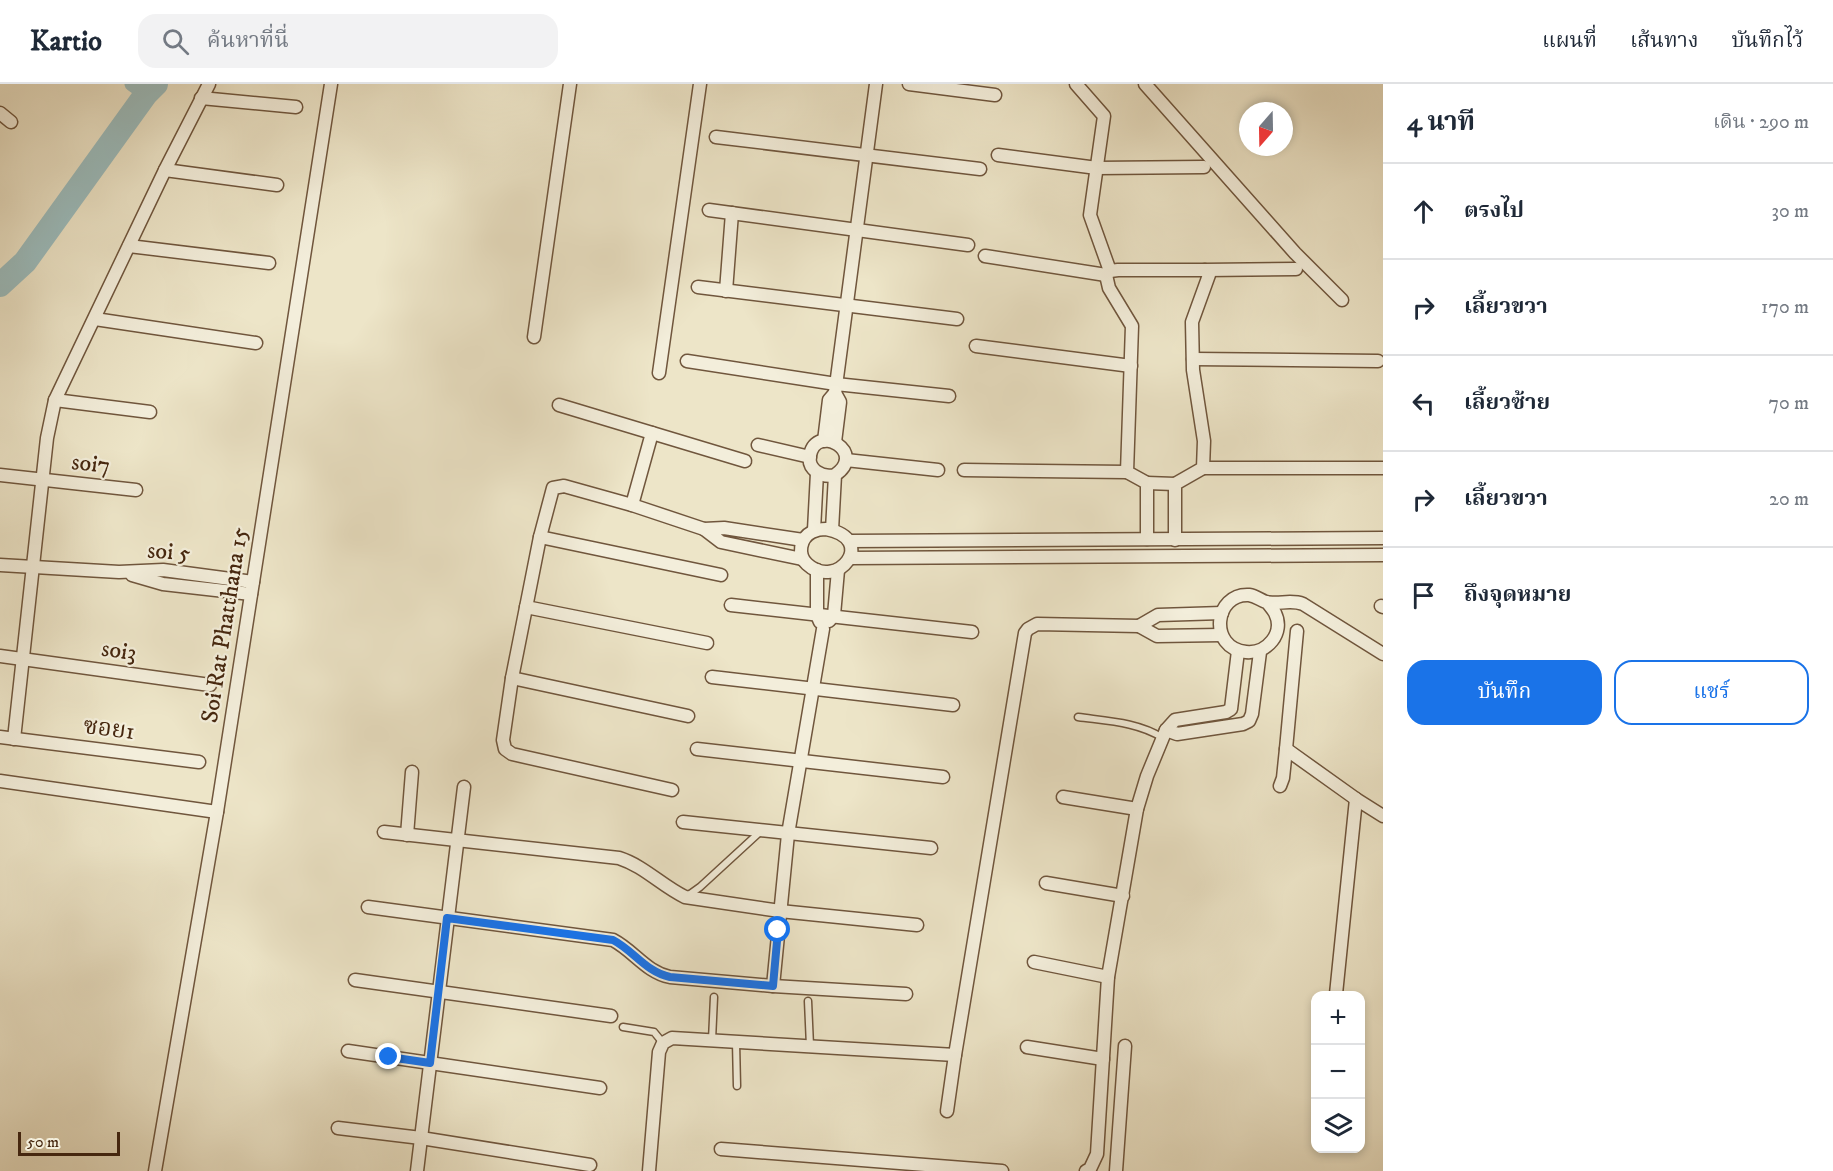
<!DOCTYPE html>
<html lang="th">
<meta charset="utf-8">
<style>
:root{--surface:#fff;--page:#f2f2f3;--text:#1f2937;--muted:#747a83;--line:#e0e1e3;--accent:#1a73e8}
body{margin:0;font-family:"IM FELL DW Pica","Noto Serif Thai",serif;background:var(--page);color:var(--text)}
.controls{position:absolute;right:18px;bottom:18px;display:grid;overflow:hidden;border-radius:12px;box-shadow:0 3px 9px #0003}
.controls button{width:54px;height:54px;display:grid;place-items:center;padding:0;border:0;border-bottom:2px solid var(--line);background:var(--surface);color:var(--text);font:30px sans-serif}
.compass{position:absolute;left:1239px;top:18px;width:54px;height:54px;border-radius:50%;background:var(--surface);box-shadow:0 3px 9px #0003;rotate:200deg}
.scale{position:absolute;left:18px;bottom:15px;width:102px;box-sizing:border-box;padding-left:6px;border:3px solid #46270f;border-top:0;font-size:16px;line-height:21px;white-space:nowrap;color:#46270f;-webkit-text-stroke:4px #f3eedb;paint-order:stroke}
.stop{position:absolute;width:18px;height:18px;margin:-14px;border:4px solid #1a73e8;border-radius:50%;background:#fff}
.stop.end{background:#1a73e8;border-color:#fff;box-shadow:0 2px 6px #0008}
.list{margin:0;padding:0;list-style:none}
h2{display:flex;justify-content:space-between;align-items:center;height:78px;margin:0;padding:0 24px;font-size:26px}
h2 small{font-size:20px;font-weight:400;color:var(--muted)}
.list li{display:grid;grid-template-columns:39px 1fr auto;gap:18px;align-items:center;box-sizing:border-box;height:96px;padding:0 24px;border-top:2px solid var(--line)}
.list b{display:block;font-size:22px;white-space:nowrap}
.list em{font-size:20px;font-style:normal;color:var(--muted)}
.actions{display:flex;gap:12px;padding:18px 24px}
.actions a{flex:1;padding:14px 0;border:2px solid var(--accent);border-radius:18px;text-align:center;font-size:21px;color:var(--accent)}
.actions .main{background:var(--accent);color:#fff}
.icon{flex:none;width:33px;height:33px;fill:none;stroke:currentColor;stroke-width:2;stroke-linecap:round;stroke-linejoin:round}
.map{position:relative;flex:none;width:1383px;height:1087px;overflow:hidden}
header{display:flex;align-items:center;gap:36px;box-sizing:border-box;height:84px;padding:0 30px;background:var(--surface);border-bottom:2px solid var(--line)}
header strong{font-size:28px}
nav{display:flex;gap:33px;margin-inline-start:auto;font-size:21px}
.search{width:420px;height:54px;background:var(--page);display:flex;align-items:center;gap:15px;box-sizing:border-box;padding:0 21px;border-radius:18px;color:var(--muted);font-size:22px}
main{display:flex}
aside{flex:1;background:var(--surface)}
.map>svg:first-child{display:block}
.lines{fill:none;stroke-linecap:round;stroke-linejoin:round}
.canal{stroke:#9cbdbe;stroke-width:15}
.river{stroke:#9cbdbe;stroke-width:24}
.lane-casing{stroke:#70563d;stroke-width:9}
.street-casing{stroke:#70563d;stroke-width:15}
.lane{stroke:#f3eedb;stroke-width:6}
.street{stroke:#f3eedb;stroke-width:12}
.route{stroke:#1a73e8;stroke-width:8}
.labels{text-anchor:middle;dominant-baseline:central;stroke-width:4.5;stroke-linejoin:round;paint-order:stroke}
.street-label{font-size:24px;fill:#46270f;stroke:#f3eedb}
</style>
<header>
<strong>Kartio</strong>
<div class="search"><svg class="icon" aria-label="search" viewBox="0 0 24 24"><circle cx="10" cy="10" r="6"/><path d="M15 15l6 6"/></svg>ค้นหาที่นี่</div>
<nav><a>แผนที่</a><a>เส้นทาง</a><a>บันทึกไว้</a></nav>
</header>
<main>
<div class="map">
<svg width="1383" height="1087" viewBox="0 0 1383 1087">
<rect width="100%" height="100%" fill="#ede5c8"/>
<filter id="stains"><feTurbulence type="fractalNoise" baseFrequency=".00333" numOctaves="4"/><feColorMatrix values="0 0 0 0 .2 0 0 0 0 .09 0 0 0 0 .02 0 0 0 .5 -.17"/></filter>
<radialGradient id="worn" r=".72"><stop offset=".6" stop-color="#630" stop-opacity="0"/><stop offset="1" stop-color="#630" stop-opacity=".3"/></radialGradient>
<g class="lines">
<polyline class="canal" points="132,0 146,10"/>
<polyline class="river" points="0,201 25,178 146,10 156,0"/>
<defs>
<g id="lane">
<path d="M1078,633C1107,637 1138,638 1163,654"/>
<polyline points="686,813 700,803 761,747"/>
<polyline points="808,917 810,962"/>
<polyline points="623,943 654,948 663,959"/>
<polyline points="712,956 714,913"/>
<polyline points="736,958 737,1002"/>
</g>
<g id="street">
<polyline points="909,0 995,11"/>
<polyline points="1076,0 1104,32 1090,131 1110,187"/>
<polyline points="1145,0 1295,169 1342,216"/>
<polyline points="201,14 296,23"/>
<polyline points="0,29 11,38"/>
<polyline points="716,53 980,85"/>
<polyline points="998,71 1097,84 1204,83"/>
<polyline points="165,86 277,101"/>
<polyline points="709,126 968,161"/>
<polyline points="129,162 269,179"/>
<polyline points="985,172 1106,191 1110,187 1118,186 1205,186 1209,191 1192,238 1193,286 1204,357 1203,384 1175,400 1175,456"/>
<polyline points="1205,186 1296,185"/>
<polyline points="1106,191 1109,204 1132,242 1127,388 1147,399 1147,455"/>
<polyline points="698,203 957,235"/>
<polyline points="726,207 732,129"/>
<polyline points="95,235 256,259"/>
<polyline points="534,253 570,0"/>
<polyline points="976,262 1131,282"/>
<polyline points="1193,275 1378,277"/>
<polyline points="687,277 836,300 949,312"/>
<polyline points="659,289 700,0"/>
<polyline points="835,309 876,0"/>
<polyline points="55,316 150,328"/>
<polyline points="559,321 745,377"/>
<polyline points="824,357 829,316 835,309 840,318 835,358"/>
<polyline points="758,361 810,373"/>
<polyline points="846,376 938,386"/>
<polyline points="1203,384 1383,384"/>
<polyline points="964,386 1127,388"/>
<polyline points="0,391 136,406"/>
<polyline points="1147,399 1175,400"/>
<polyline points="632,421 652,349"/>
<path d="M826,445C879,455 837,508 807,480C797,471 800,454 812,448C816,446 821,445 826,445Z"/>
<polyline points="814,446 817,389"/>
<path d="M832,446L835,391C868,369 817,338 810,371C807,386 822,394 835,391"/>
<polyline points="540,453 721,491"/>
<polyline points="849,457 1383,454"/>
<polyline points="850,474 1383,471"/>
<polyline points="802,475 721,458 704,445 724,444 803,456"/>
<polyline points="0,481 119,488 163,486 253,498"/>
<polyline points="817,486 817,531 820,538"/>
<polyline points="132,491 163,500 251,510"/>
<path d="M1267,518C1269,521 1273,525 1275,529C1285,549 1267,570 1246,568C1208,564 1214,509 1249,511C1256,512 1260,516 1266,518C1279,521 1290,515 1303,520L1383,570"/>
<polyline points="731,521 972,548"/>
<polyline points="1381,522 1383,523"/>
<polyline points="526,523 707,559"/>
<polyline points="829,537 834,531 838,486"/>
<polyline points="1221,551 1157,552 1139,542 1158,531 1222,529"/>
<polyline points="1238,567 1231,625 1226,628 1175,636 1166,646 1177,650 1243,640 1249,637 1252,630 1260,568"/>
<polyline points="0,572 210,601"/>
<polyline points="712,593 953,621"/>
<polyline points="512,594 688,632"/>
<polyline points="0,653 199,678"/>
<polyline points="14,655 47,354 55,316 165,86 209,0"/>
<polyline points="697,665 943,693"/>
<polyline points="1286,665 1356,715"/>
<polyline points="0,697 217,728"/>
<polyline points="1280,702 1283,694 1286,665 1297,547"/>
<polyline points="672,706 512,670 505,665 503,656 512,594 540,453 553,404 564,402 632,421 704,445"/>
<polyline points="1063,713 1137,725"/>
<polyline points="683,738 931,764"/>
<path d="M384,748L619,774C644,782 662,802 685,813L780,827L917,841"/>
<polyline points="407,751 412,688"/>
<polyline points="1046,799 1123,812"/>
<path d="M368,823L613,856C634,867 646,888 670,893L773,902L906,910"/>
<polyline points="1034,878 1108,893"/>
<polyline points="355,896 611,932"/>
<polyline points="773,902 788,750 823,545"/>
<polyline points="1336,910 1356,715 1383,732"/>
<polyline points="1027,963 1103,975"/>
<polyline points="348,967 600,1004"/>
<polyline points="947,1027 955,971"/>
<polyline points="338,1044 421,1054 590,1081"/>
<polyline points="721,1065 1002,1087"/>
<polyline points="155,1087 217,728 331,0"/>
<polyline points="417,1087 464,703"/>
<polyline points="649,1087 659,968 663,959 672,954 955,971 1025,549 1028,545 1037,540 1139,542"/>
<polyline points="1086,1087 1090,1085 1097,1070 1108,893 1137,725 1147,692 1166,646"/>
<polyline points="1116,1087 1125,962"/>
</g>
</defs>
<use href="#lane" class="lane-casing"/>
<use href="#street" class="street-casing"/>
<use href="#lane" class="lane"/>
<use href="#street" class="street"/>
</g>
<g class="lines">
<path class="route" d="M389,973L430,979L447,834L613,856C634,867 646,888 670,893L773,902L778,846"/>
</g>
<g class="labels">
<g class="street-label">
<text transform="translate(91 380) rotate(6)">soi7</text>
<text transform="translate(169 468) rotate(4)">soi 5</text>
<text transform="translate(225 541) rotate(-81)">Soi Rat Phatthana 15</text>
<text transform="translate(119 567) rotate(8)">soi3</text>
<text transform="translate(109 645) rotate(7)">ซอย1</text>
</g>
</g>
<rect width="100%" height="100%" filter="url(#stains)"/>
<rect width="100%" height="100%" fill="url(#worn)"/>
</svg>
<div class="controls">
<button>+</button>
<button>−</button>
<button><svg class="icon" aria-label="layers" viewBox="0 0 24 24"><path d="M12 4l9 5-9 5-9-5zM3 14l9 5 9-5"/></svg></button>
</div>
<svg class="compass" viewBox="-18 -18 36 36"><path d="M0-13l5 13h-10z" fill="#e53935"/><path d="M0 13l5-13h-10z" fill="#747a83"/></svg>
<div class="scale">50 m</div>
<div class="stop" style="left:778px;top:846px"></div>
<div class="stop end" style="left:389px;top:973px"></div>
</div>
<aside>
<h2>4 นาที<small>เดิน · 290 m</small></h2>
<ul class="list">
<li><svg class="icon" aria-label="ahead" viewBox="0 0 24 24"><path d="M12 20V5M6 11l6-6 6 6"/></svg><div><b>ตรงไป</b></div><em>30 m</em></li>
<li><svg class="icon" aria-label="right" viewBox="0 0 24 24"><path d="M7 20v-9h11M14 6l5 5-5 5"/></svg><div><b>เลี้ยวขวา</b></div><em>170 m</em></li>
<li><svg class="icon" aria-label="left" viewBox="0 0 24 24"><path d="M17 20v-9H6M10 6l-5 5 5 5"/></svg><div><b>เลี้ยวซ้าย</b></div><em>70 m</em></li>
<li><svg class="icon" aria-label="right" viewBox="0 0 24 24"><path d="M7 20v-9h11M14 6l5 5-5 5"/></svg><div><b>เลี้ยวขวา</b></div><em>20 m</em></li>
<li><svg class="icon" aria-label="arrive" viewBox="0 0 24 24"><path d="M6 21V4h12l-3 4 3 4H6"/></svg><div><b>ถึงจุดหมาย</b></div></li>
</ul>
<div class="actions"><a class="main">บันทึก</a><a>แชร์</a></div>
</aside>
</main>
